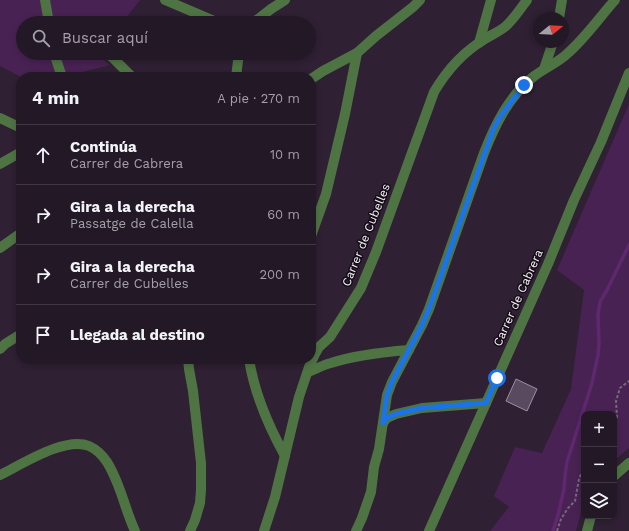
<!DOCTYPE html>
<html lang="es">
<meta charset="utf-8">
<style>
:root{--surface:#231826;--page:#2f2532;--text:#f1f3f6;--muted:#a3a0a7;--line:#403743}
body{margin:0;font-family:"Work Sans",sans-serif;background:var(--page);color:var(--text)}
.controls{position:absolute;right:12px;bottom:12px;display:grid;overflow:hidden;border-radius:8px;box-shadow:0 2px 6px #0003}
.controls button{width:36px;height:36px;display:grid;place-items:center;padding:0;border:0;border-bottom:1px solid var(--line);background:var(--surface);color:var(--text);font:20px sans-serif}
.compass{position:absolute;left:533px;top:12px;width:36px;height:36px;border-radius:50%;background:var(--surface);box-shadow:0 2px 6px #0003;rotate:72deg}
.stop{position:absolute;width:12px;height:12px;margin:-9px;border:3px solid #1a73e8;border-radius:50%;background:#fff}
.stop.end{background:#1a73e8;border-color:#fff;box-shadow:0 1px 4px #0008}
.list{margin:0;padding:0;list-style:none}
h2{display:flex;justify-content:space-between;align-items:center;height:52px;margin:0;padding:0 16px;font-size:17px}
h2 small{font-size:13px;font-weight:400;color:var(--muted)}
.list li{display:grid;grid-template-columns:26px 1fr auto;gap:12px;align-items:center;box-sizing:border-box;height:60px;padding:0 16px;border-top:1px solid var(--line)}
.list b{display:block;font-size:15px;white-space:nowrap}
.list p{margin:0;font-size:13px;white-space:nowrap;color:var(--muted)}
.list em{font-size:13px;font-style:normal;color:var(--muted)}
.icon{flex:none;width:22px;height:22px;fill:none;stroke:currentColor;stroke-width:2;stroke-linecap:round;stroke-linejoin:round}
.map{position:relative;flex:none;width:629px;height:531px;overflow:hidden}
.search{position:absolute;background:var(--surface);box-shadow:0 2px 6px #0003;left:16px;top:16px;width:300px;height:44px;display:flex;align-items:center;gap:10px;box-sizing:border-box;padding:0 14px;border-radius:22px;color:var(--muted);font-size:15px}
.panel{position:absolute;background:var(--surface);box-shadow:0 2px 6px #0003;left:16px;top:72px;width:300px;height:292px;border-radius:16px}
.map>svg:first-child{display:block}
.green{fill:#482253}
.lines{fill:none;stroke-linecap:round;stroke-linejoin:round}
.stream{stroke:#5f276e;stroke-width:3.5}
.building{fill:#5a4a5f;stroke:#9f8da4}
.path{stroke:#76697a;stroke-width:2;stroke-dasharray:3 2;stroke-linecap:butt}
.street{stroke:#4f7444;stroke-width:10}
.route{stroke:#1a73e8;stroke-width:5}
.labels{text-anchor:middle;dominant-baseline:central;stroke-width:3;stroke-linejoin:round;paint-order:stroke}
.street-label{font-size:12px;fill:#faf0fd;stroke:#130d15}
</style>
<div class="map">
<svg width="629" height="531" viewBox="0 0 629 531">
<rect width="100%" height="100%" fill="#2f2033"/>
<g class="green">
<polygon points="0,0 140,0 122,23 23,23 23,53 98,53 97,55 110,65 62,77 21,77 0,66"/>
<polygon points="629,104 629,448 614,461 614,414 584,414 584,502 576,531 490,531 509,507 494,496 515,447 542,453 571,389 584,290 557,270"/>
</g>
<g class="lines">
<polyline class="stream" points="553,531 558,515 564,489 565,476 567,462 592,383 598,355 599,343 598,315 600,302 607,290 629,245"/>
</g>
<polygon class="building" points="516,379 537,389 527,411 506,401"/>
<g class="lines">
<g class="path">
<polyline points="614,422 617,417 616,401 620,388 629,381"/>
<polyline points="557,531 561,519 568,508 575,501 579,479 584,467"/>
</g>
<g class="street">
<polyline points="45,0 49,23"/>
<polyline points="165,0 219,23"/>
<polyline points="559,18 562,0"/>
<polyline points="253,23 271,9 285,0"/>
<polyline points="479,43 491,0"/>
<polyline points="54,53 62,77"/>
<polyline points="106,53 113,58 132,77"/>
<polyline points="544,69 553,42"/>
<polyline points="236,77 239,53"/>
<polyline points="311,79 323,71 357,53 376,36 413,7 420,0"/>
<polyline points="0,118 21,128"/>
<polyline points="0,164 21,152"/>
<polyline points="311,236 326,194 345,114 357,53"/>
<polyline points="0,248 21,233"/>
<polyline points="0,349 5,344 21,334"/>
<polyline points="188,359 189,369 193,391 201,463 201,490 200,503 195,520 190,531"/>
<path d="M249,359C254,392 269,427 285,456"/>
<path d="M308,372C316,369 323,365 331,363C355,355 384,352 409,350"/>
<polyline points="383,423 387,418 396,414 422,408 486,403"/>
<path d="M0,475C21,465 65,436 89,446C105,453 112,470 118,485C124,500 128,516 135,531"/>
<polyline points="614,476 629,463"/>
<path d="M264,531L275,497L299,397L309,367L315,354L319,347L330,337L361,288L376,252L434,92C447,70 463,52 485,39C492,34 502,31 508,24C515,17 521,8 527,0"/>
<path d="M356,531L362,518L371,492L374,467L379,449L387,395L392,382L422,325L429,309L484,153C495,125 509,96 533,77C544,68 558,63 568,53C586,37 599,18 615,0"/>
<polyline points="429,531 548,264 574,200 601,142 629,73"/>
<polyline points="587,531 591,516"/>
</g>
</g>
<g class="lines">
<polyline class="route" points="497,378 486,403 422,408 396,414 387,418 383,423 387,395 392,382 422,325 429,309 493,130 500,117 524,85"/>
</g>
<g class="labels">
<g class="street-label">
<text transform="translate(366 235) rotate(-68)">Carrer de Cubelles</text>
<text transform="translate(518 298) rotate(-66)">Carrer de Cabrera</text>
</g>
</g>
</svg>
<div class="controls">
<button>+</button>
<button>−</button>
<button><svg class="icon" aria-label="layers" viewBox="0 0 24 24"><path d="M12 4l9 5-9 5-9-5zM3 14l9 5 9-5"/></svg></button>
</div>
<svg class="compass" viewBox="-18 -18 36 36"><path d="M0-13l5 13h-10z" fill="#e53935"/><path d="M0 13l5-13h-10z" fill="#a3a0a7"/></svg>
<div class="stop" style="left:497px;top:378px"></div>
<div class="stop end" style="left:524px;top:85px"></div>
<div class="search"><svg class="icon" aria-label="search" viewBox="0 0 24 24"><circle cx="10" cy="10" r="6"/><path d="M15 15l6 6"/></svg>Buscar aquí</div>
<section class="panel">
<h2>4 min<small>A pie · 270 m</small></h2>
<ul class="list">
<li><svg class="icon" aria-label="ahead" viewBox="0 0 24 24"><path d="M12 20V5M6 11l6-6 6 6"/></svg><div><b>Continúa</b><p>Carrer de Cabrera</p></div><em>10 m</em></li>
<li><svg class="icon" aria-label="right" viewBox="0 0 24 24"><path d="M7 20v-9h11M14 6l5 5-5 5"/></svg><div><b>Gira a la derecha</b><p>Passatge de Calella</p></div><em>60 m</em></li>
<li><svg class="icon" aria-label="right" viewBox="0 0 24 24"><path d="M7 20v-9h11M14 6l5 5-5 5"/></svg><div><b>Gira a la derecha</b><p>Carrer de Cubelles</p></div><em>200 m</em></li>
<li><svg class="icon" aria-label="arrive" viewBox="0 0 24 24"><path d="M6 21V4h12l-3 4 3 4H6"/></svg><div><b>Llegada al destino</b></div></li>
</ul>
</section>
</div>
